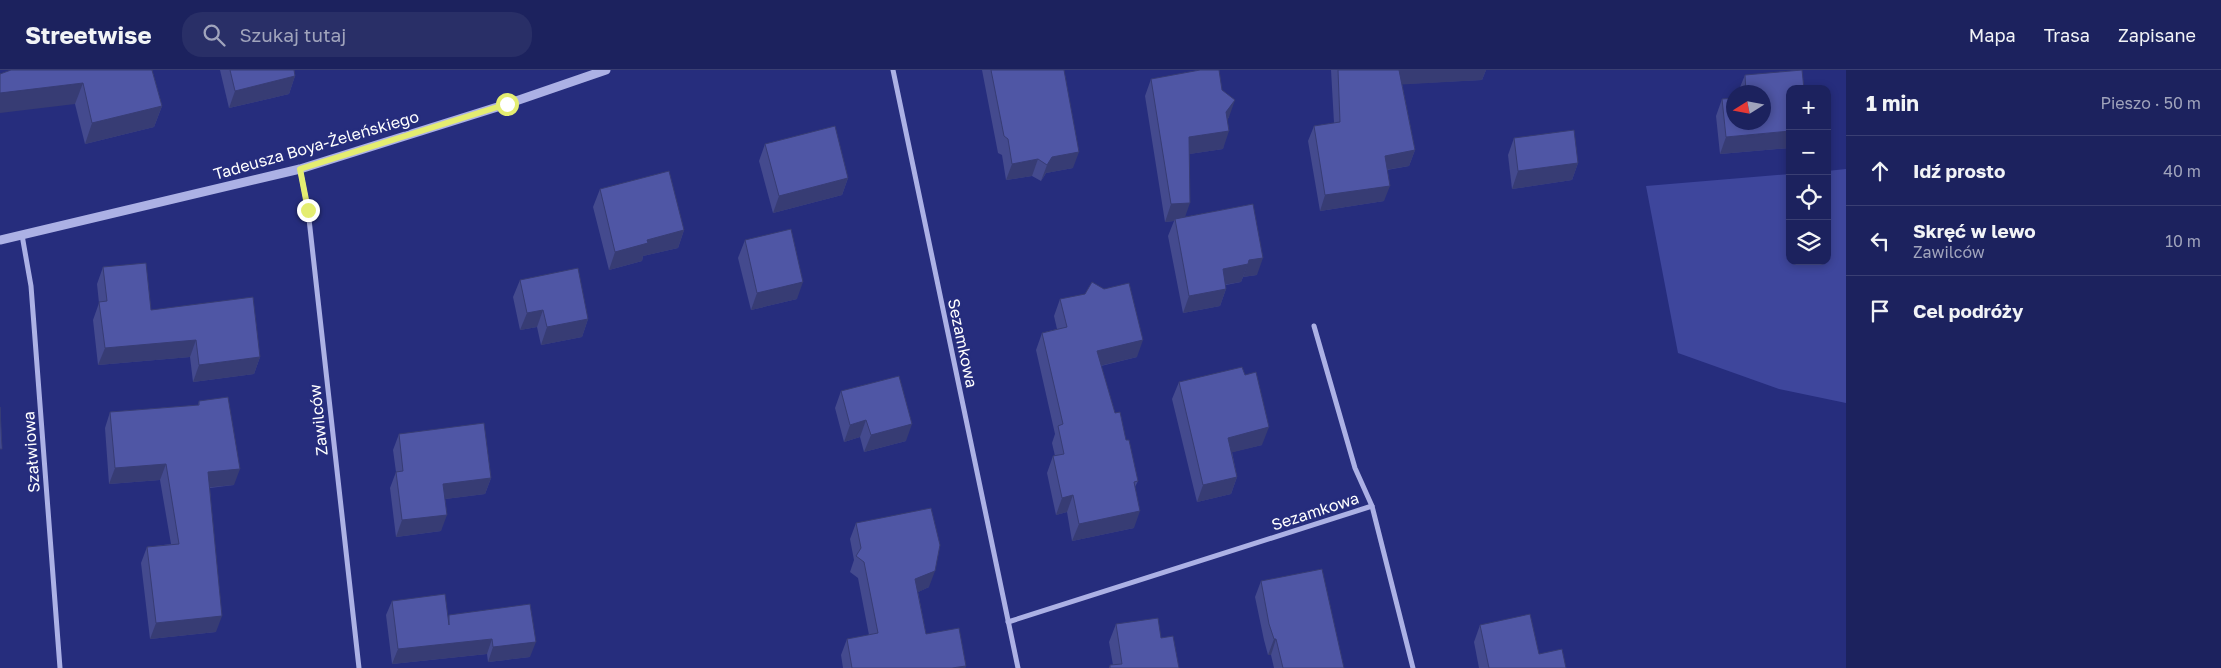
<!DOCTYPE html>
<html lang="pl">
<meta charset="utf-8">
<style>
:root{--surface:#1c225e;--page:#292f67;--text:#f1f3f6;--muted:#a0a4bc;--line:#3a3f73}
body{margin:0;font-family:"Golos Text",sans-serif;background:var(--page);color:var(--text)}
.controls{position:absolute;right:15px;top:15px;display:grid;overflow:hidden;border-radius:10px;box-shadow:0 2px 8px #0003}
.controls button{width:45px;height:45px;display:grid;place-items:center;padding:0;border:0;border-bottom:1px solid var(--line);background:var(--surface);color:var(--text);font:25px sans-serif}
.compass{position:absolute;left:1726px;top:15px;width:45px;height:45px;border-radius:50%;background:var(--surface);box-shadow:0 2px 8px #0003;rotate:259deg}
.stop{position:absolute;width:15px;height:15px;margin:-11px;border:4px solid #e4ed71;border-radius:50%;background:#fff}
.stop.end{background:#e4ed71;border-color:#fff;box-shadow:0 1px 5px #0008}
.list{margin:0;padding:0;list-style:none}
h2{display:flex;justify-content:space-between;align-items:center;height:65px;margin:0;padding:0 20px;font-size:21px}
h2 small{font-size:16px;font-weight:400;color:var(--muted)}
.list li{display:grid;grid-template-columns:32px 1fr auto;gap:15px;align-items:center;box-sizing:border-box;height:70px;padding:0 20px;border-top:1px solid var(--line)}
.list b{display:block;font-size:19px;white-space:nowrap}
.list p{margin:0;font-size:16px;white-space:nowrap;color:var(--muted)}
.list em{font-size:16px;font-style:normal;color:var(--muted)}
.icon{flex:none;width:28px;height:28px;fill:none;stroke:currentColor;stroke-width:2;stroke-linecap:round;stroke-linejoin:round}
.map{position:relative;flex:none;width:1846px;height:598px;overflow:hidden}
header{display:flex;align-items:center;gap:30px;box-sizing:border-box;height:70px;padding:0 25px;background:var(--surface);border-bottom:1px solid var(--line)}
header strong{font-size:24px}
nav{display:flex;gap:28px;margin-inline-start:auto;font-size:18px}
.search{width:350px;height:45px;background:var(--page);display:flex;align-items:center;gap:12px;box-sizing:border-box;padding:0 18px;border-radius:20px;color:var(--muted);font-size:19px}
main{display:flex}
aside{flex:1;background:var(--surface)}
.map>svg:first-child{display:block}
.green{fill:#3e469c}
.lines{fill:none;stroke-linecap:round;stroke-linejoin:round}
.minor{stroke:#acb1e5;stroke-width:5}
.tertiary{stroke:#acb1e5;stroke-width:9}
.wall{fill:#444a8e}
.shaded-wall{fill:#373c74}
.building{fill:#4f56a5;stroke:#373c74}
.route{stroke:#e4ed71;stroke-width:6}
.labels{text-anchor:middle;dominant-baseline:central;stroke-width:5;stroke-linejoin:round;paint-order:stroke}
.street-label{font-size:16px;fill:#fff;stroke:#262d7d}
</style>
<header>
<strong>Streetwise</strong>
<div class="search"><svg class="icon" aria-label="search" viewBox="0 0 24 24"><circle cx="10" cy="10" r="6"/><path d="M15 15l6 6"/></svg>Szukaj tutaj</div>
<nav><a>Mapa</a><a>Trasa</a><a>Zapisane</a></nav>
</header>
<main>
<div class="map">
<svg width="1846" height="598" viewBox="0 0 1846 598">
<rect width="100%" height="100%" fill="#262d7d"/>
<polygon class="green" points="1846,99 1846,333 1779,319 1678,283 1646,116 1790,104 1790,191 1827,191 1827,101"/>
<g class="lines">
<g class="minor">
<polyline points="893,0 1018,598"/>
<polyline points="300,99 308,140 359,598"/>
<polyline points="22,165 31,216 60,598"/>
<polyline points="1314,256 1355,398 1372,436 1413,598"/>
<polyline points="1008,552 1372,436"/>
</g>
<polyline class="tertiary" points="0,170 300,99 507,34 606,0"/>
</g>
<g class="wall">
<polygon points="152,0 162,36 154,57 85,74 75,34 0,4"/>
<polygon points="220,0 294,0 295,6 289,24 229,38"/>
<polygon points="982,0 1064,0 1073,98 1046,103 1041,111 1032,106 1006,110 1002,85 998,83"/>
<polygon points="1331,0 1486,0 1482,10 1402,14 1415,80 1409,96 1387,100 1384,131 1320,141 1308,71 1314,56 1334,53"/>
<polygon points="1745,5 1790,19 1790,78 1720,84 1716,46 1722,29 1734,52 1764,22 1738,22"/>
<polygon points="1151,9 1229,47 1227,50 1223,79 1189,84 1185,147 1253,134 1257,205 1243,207 1241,212 1226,215 1226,219 1220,236 1183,243 1168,166 1174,151 1165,152 1145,26"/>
<polygon points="1514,68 1578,93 1572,110 1512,119 1508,85"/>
<polygon points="765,74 848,108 842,125 773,143 759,91"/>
<polygon points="600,119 684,160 678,178 643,186 642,191 609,200 593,137"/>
<polygon points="745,170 797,229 751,240 738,188"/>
<polygon points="103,197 151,240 260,287 254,304 193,312 190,287 98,295 93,250 99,233 97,214"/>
<polygon points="520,210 588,249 582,267 541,275 537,257 520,260 513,227"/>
<polygon points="1060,229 1137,287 1101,296 1115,343 1126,370 1138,411 1135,417 1134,458 1072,471 1067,442 1056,445 1047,403 1053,386 1055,386 1052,373 1055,364 1036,280 1042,263 1057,259 1054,246"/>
<polygon points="1179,312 1262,375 1232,382 1237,407 1231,424 1197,432 1172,329"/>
<polygon points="841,321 906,371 864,382 860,367 844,372 835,338"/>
<polygon points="199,331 234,415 210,418 216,562 150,569 141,493 147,477 171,474 160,410 109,414 105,358 110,342 198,335"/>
<polygon points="399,364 491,408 485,424 445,429 441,461 396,467 390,418 396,402 393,380"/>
<polygon points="856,453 929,517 918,522 926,564 966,596 965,598 843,598 841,585 847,569 869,565 858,508 850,502 854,490 850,469"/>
<polygon points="1261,511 1344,598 1274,598 1271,585 1268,585 1264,570 1255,527"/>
<polygon points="392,531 448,548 449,545 530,587 488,592 487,584 392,594 386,545"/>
<polygon points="1116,554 1161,568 1179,598 1109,598 1110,595 1113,595 1109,572"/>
<polygon points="1480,555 1539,584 1566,598 1479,598 1474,572"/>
</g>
<g class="shaded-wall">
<polygon points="1399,0 1486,0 1482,10 1393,15"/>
<polygon points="295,6 289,24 229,38 235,21"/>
<polygon points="83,13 75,34 0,43 0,23"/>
<polygon points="1235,30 1229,47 1220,59 1226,42"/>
<polygon points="162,36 154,57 85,74 92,53"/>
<polygon points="1229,61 1223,79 1183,85 1189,67"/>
<polygon points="1790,61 1790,78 1720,84 1726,67"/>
<polygon points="1415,80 1409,96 1379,101 1385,86"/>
<polygon points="1079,82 1073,98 1046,103 1041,111 1047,95 1052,87"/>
<polygon points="1038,89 1032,106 1006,110 1012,94"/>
<polygon points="1578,93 1572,110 1512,119 1518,101"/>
<polygon points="848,108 842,125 773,143 779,126"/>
<polygon points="1390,116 1384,131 1320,141 1325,125"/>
<polygon points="1190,133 1184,150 1175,149 1174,151 1165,152 1171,134"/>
<polygon points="684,160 678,178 643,186 642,191 609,200 615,182 647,170"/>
<polygon points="1263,188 1257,205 1243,207 1249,190"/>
<polygon points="1248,194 1241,212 1216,216 1223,199"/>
<polygon points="803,212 797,229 751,240 757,223"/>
<polygon points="1226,219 1220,236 1183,243 1189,226"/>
<polygon points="543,240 537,257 520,260 527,243"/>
<polygon points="588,249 582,267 541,275 547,257"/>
<polygon points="196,270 190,287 98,295 105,278"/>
<polygon points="1143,270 1137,287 1091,298 1097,281"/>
<polygon points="260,287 254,304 193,312 199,295"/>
<polygon points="866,350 860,367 844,372 850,355"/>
<polygon points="912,354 906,371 864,382 871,365"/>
<polygon points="1269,357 1262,375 1222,385 1228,368"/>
<polygon points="166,394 160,410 109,414 115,398"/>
<polygon points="240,399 234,415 202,418 208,402"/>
<polygon points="1237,407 1231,424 1197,432 1203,415"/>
<polygon points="491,408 485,424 437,430 443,414"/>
<polygon points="1073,425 1067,442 1056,445 1062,428"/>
<polygon points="1140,441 1134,458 1072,471 1079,454"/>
<polygon points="447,445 441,461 396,467 402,450"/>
<polygon points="935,501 929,517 910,526 915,509"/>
<polygon points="222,546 216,562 150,569 156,553"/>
<polygon points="492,569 487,584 392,594 398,579"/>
<polygon points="1274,569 1276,569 1271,585 1268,585"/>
<polygon points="536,572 530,587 488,592 493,577"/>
<polygon points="966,596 965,598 952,598"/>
</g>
<g class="building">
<polygon points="11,0 152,0 162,36 92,53 83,13 0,23 0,4"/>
<polygon points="230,0 294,0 295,6 235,21"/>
<polygon points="991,0 1064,0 1079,82 1052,87 1047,95 1038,89 1012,94 1008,69 1004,66"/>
<polygon points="1200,0 1219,0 1222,20 1235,30 1226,42 1229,61 1189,67 1190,133 1171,134 1151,9"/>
<polygon points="1338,0 1399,0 1415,80 1385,86 1390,116 1325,125 1314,56 1340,52"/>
<polygon points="1802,0 1804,19 1790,19 1790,61 1726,67 1722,29 1734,28 1734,52 1764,52 1764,22 1746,22 1745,5"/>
<polygon points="835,56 848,108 779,126 765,74"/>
<polygon points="1574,60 1578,93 1518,101 1514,68"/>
<polygon points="669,101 684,160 647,170 648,173 615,182 600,119"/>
<polygon points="1253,134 1263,188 1249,190 1248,194 1223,199 1226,219 1189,226 1175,149"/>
<polygon points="791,159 803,212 757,223 745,170"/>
<polygon points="146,193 151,240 253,227 260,287 199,295 196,270 105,278 99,232 107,231 103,197"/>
<polygon points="578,198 588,249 547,257 543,240 527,243 520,210"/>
<polygon points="1092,212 1104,219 1129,213 1143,270 1097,281 1115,343 1120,342 1126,370 1129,370 1138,411 1134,412 1140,441 1079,454 1073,425 1062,428 1053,386 1064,384 1058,356 1063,354 1042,263 1067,257 1060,229 1085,224"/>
<polygon points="1242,297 1245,305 1256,302 1269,357 1228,368 1237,407 1203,415 1179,312"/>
<polygon points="899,306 912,354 871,365 866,350 850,355 841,321"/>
<polygon points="228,327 240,399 208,402 222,546 156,553 147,477 179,474 166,394 115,398 110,342 199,335 199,331"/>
<polygon points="0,337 2,379 0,379"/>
<polygon points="484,353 491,408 443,414 447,445 402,450 396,402 403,401 399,364"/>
<polygon points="931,438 940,475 935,501 915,509 926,564 959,558 966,596 952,598 852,598 847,569 878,563 864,492 856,486 861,478 856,453"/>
<polygon points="1322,499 1344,598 1283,598 1276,569 1274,569 1269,554 1261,511"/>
<polygon points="445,524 449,555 449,545 530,534 536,572 493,577 492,569 398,579 392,531"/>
<polygon points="1530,544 1539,584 1562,579 1566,598 1489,598 1480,555"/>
<polygon points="1158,548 1161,568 1173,566 1179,598 1110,598 1110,595 1122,594 1116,554"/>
</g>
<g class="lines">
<polyline class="route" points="308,140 300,99 507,34"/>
</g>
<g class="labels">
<g class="street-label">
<text transform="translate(316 75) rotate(-16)">Tadeusza Boya-Żeleńskiego</text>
<text transform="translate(963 273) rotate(78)">Sezamkowa</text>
<text transform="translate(318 350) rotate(-96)">Zawilców</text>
<text transform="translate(31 382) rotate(-94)">Szałwiowa</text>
<text transform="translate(1315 441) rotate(-18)">Sezamkowa</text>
</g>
</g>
</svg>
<div class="controls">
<button>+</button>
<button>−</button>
<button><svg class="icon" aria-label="locate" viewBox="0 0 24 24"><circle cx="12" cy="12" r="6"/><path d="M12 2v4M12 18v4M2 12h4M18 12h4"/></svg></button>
<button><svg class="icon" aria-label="layers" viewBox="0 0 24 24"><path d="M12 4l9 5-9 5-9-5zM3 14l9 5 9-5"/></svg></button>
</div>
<svg class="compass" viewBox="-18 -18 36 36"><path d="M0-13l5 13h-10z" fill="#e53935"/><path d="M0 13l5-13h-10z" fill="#a0a4bc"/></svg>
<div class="stop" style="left:507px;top:34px"></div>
<div class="stop end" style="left:308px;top:140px"></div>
</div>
<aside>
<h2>1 min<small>Pieszo · 50 m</small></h2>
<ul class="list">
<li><svg class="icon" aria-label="ahead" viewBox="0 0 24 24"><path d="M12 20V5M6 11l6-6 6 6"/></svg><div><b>Idź prosto</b></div><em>40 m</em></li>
<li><svg class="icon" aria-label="left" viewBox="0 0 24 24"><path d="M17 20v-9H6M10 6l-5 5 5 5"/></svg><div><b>Skręć w lewo</b><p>Zawilców</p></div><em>10 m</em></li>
<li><svg class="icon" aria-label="arrive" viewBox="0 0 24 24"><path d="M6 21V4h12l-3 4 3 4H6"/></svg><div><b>Cel podróży</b></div></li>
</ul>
</aside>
</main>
